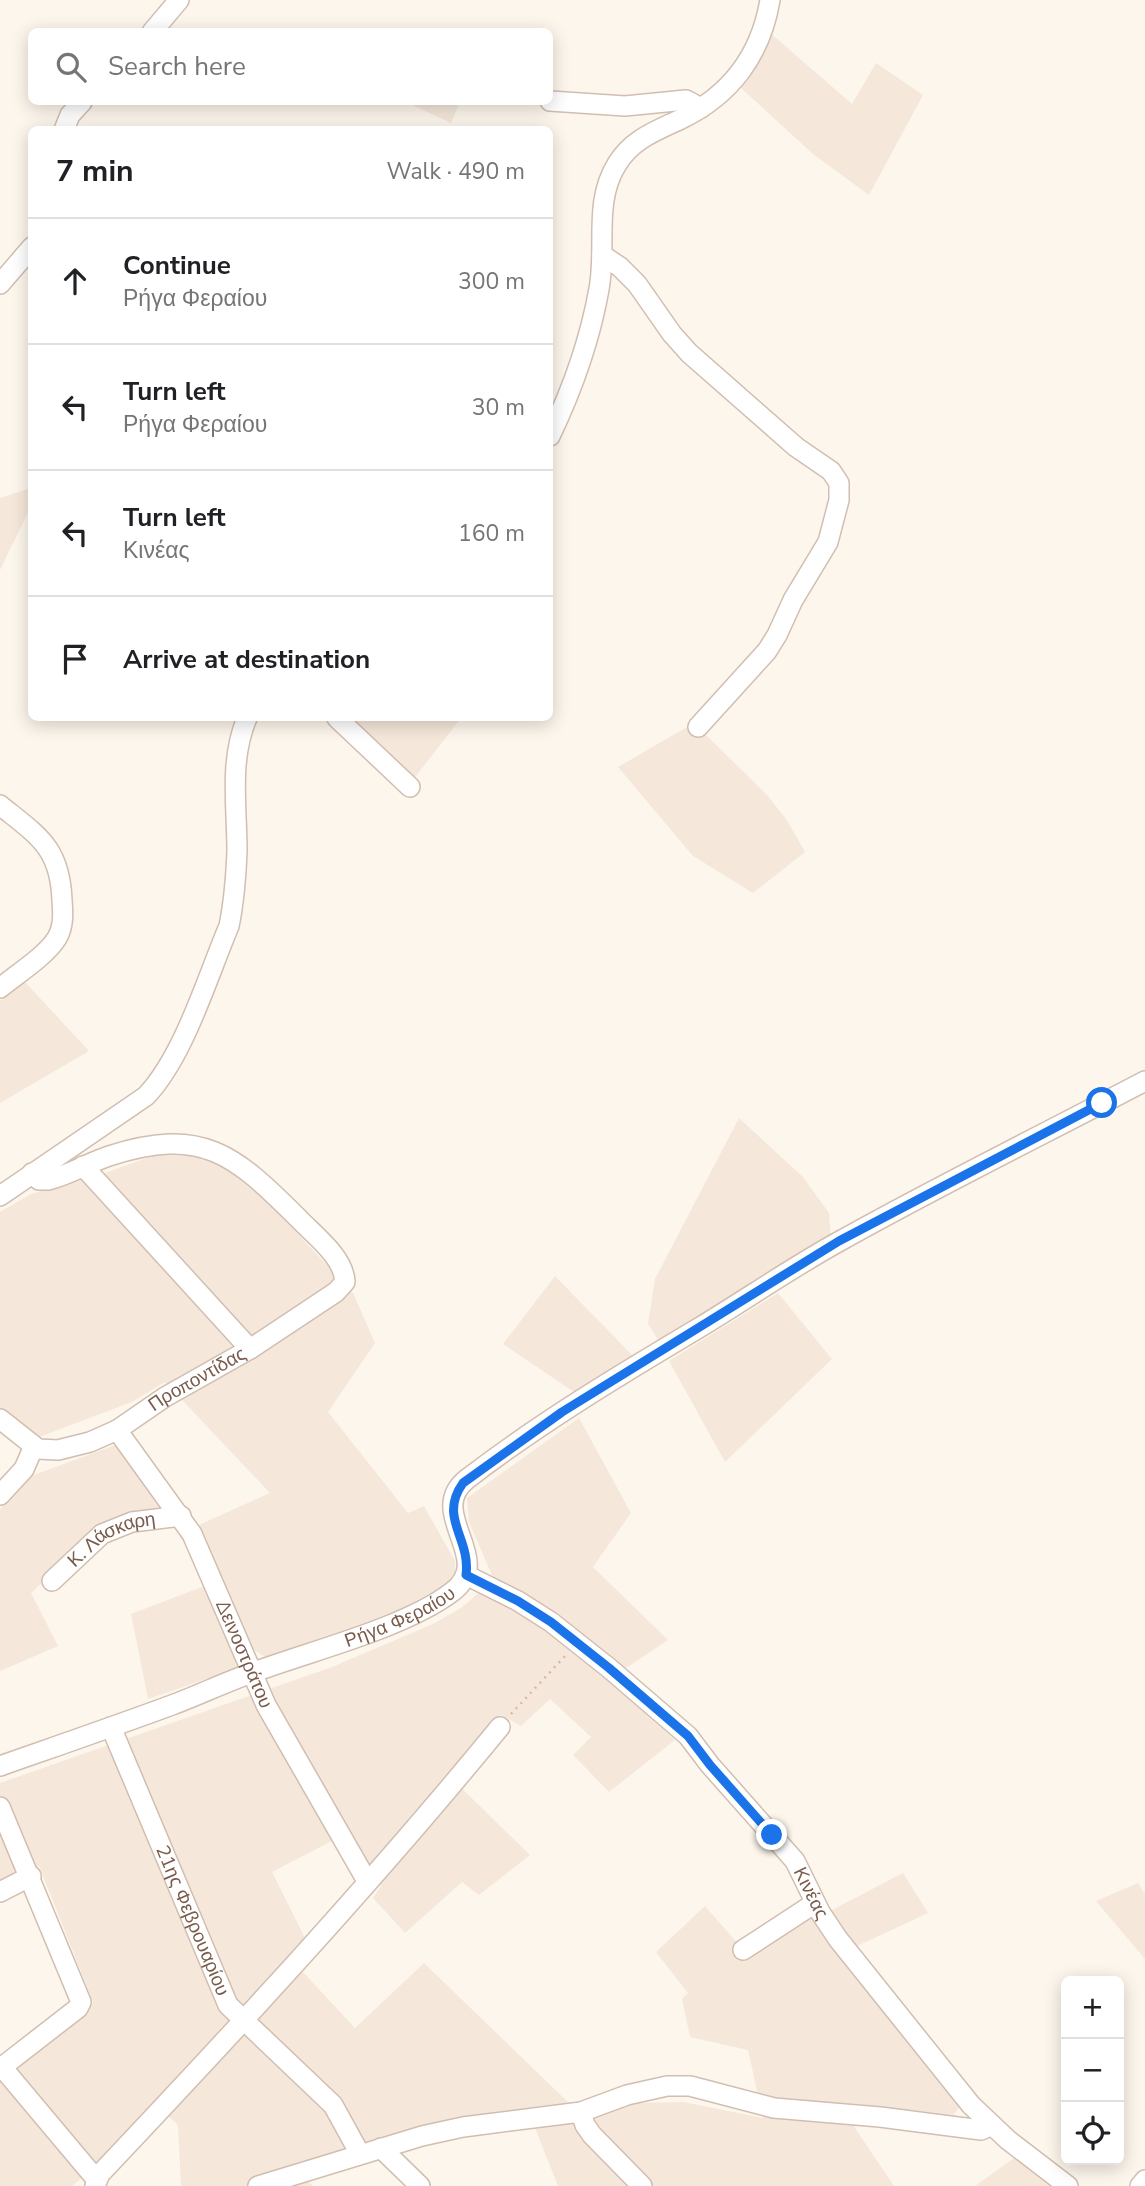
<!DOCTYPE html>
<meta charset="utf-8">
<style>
:root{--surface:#fff;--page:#f2f2f2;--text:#202124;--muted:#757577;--line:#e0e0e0}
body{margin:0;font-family:"Nunito Sans",sans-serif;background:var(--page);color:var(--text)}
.controls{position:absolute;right:21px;bottom:21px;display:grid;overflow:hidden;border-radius:10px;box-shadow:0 4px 18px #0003}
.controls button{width:63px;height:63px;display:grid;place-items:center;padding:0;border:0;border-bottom:2px solid var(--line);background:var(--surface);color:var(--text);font:35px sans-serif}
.stop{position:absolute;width:21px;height:21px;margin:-16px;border:5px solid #1a73e8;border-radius:50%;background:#fff}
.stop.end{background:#1a73e8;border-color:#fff;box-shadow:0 2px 7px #0008}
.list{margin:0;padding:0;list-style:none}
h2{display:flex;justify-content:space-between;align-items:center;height:91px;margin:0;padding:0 28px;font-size:30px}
h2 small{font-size:23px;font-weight:400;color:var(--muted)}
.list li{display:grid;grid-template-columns:46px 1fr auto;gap:21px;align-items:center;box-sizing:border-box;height:126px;padding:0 28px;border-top:2px solid var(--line)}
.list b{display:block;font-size:26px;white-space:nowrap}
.list p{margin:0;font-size:23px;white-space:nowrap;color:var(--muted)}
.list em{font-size:23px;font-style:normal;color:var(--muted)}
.icon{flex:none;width:38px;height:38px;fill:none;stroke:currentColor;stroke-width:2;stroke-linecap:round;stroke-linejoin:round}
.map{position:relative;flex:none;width:1145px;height:2186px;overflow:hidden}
.search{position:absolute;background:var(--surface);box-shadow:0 4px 18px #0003;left:28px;top:28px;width:525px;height:77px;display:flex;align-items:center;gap:18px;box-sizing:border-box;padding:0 24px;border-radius:10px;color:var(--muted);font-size:26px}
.panel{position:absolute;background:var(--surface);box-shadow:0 4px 18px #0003;left:28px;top:126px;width:525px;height:595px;border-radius:10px}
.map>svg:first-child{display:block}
.residential{fill:#f5e8da}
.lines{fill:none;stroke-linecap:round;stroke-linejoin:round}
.minor-casing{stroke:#d1beb0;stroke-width:22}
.path{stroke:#d9b8a5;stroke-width:2.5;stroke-dasharray:2 5;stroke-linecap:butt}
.minor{stroke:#fff;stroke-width:19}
.route{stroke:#1a73e8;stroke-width:9}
.labels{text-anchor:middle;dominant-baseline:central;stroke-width:5;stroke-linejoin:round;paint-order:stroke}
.street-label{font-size:19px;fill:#7a5c4d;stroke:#fffaf3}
</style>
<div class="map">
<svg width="1145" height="2186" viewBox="0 0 1145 2186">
<rect width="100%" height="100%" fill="#fdf6ec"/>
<g class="residential">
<polygon points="768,31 852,104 876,63 923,95 869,195 813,154 741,88 751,74"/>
<polygon points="406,102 460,102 451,123"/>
<polygon points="31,488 31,506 0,570 0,498"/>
<polygon points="347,718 461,718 412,781"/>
<polygon points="694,723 767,795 786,819 805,852 753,893 693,856 618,767"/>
<polygon points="24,981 89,1051 0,1103 0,1001"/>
<polygon points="739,1118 803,1177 829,1213 831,1239 660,1343 648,1324 655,1279"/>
<polygon points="203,1153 220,1162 256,1189 353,1293 375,1343 328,1412 408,1513 424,1506 455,1561 455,1577 447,1584 382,1619 268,1659 252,1648 199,1525 270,1493 165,1382 132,1402 34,1439 0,1409 0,1212 31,1194 105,1173 155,1155 194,1156"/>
<polygon points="555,1276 633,1356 574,1392 503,1344"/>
<polygon points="778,1293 832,1359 725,1462 669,1361"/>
<polygon points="579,1418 631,1513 593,1567 668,1640 608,1680 675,1740 609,1792 573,1755 591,1737 550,1699 521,1726 501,1715 449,1776 530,1855 479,1895 462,1882 405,1933 373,1898 381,1886 349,1832 272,1872 305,1938 288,1956 355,2028 424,1963 571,2105 296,2169 313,2186 181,2186 178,2125 154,2103 96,2166 72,2186 0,2186 0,2077 93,2002 39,1866 0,1881 0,1783 332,1667 433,1624 461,1608 494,1580 469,1522 467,1498"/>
<polygon points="118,1444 169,1512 90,1537 31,1593 58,1646 0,1671 0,1509 31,1476"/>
<polygon points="207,1585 241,1667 148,1699 131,1614"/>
<polygon points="903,1873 928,1913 855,1947 830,1911"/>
<polygon points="1138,1883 1145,1894 1145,1959 1096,1901"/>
<polygon points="705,1906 746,1953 815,1913 960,2106 954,2115 856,2104 855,2128 894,2186 558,2186 535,2128 572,2122 635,2103 683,2102 763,2118 748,2050 690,2037 682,1999 688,1993 656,1952"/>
<polygon points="1017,2156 1055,2186 975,2186"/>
</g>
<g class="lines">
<defs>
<g id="minor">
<polyline points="152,32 179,0"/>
<polyline points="550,101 625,106 686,100 701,108"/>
<polyline points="64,130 70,115 82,102"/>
<polyline points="602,255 620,267 637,284 672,334 689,353 796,447 831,471 839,483 839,500 828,542 793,600 777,635 767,651 698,727"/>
<polyline points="0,284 32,247"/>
<path d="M550,436C572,390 590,340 599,289C607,247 593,202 617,164C632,139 656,131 681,119C731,95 761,54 770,0"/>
<polyline points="337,718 410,787"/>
<path d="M0,805C38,836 60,847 62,900C63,913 64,926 57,938C46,956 17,974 0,988"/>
<polyline points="83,1166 250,1349"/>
<path d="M0,1196L146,1096C184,1056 207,978 229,926C234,902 236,876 237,851C237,806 229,760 247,718"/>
<path id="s1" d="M0,1419L38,1449L58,1450L90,1442L117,1430L165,1397L250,1349L336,1292L345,1282C344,1257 314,1235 298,1218C234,1154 202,1126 109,1156C88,1163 69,1175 48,1180H39L32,1173"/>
<path id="s2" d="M117,1430L192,1534L266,1705L367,1881"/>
<polyline points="0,1495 24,1469 34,1446"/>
<path id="s3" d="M466,1575L518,1601L551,1622L609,1668L688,1736L710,1765L795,1861L820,1912L838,1939L971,2105L1008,2140L1068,2186"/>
<path id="s4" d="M52,1581L102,1534L132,1522L181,1516"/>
<path id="s5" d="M111,1727L228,2005L333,2105L360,2154"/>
<path id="s6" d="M0,1766C57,1746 115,1726 172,1705C201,1694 228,1681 257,1671C314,1650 404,1628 452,1592C497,1559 424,1513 467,1479C540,1423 618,1376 697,1329C745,1300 791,1268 840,1241C940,1185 1044,1134 1145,1081"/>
<polyline points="0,1807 81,2002 78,2008 2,2067 96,2179"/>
<polyline points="0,1892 31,1876"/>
<polyline points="743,1950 815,1903"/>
<polyline points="581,2112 585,2125 592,2135 642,2186"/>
<polyline points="381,2148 420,2186"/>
<path d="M95,2186L100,2174C237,2029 373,1882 500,1727"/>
<polyline points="258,2186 422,2136 463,2127 581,2112 627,2095 667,2086 690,2086 774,2108 880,2117 981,2130 992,2125"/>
<polyline points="1140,2186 1145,2180"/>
</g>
</defs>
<use href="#minor" class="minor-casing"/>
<polyline class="path" points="511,1714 566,1655"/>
<use href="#minor" class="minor"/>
</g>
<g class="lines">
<path class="route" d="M772,1835L710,1765L688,1736L609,1668L551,1622L518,1601L466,1575C471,1538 438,1518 463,1483L562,1412L839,1241L1102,1103"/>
</g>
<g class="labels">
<g class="street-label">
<text stroke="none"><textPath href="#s1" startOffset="226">Προποντίδας</textPath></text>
<text stroke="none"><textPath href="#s4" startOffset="75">Κ. Λάσκαρη</textPath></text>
<text stroke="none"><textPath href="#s6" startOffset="427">Ρήγα Φεραίου</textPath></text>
<text stroke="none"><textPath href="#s2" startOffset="259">Δεινοστράτου</textPath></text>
<text stroke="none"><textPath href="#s3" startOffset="476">Κινέας</textPath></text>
<text stroke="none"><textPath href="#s5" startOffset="210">21ης Φεβρουαρίου</textPath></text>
</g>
</g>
</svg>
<div class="controls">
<button>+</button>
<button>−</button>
<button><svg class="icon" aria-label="locate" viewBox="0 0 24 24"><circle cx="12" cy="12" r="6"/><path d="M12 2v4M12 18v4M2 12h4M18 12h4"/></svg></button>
</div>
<div class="stop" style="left:1102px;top:1103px"></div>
<div class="stop end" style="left:772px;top:1835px"></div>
<div class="search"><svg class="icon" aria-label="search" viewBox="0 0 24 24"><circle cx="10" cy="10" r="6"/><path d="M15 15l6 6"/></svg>Search here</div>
<section class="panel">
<h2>7 min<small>Walk · 490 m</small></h2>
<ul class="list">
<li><svg class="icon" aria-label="ahead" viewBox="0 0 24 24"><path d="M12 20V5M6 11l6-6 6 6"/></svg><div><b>Continue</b><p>Ρήγα Φεραίου</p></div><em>300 m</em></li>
<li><svg class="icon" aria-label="left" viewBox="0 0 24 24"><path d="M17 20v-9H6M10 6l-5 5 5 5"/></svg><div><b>Turn left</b><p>Ρήγα Φεραίου</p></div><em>30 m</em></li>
<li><svg class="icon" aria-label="left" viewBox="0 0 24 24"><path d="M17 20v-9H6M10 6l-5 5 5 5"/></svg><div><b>Turn left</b><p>Κινέας</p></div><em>160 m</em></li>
<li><svg class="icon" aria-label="arrive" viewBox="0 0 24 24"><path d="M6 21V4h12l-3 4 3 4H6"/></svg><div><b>Arrive at destination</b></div></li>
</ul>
</section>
</div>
